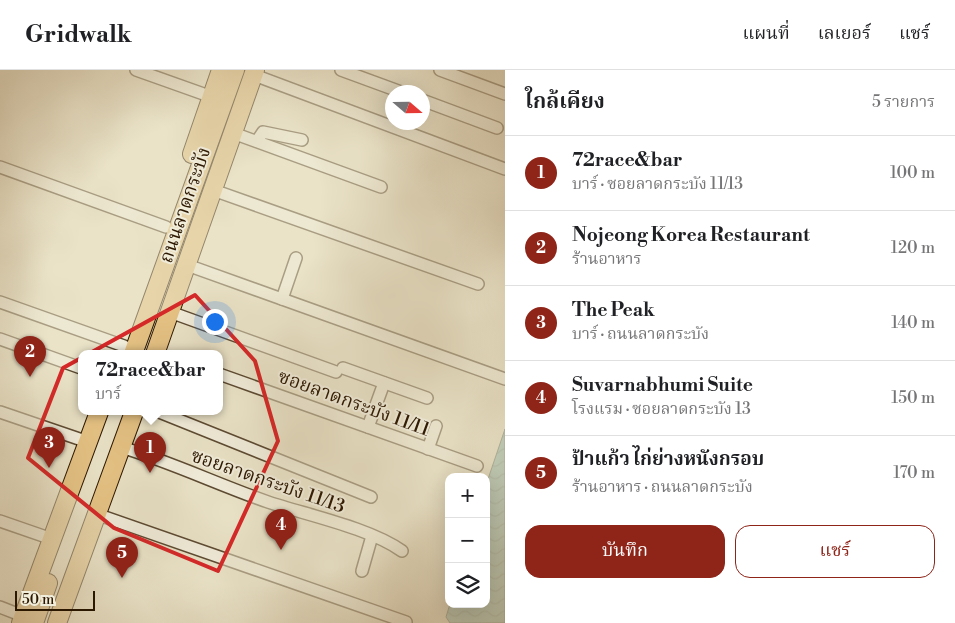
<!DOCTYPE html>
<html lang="th">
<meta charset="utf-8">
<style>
:root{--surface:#fff;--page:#f2f2f2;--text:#202124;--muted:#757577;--line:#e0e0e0;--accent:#8f2418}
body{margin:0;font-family:"Libre Bodoni","Noto Serif Thai",serif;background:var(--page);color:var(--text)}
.controls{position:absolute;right:15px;bottom:15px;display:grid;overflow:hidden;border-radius:10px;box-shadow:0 5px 20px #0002}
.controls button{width:45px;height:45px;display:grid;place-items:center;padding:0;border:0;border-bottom:1px solid var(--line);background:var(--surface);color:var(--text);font:25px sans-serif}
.compass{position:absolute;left:385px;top:15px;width:45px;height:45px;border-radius:50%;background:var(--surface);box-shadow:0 5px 20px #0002;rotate:110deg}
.scale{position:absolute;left:15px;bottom:12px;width:80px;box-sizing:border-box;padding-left:5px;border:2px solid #2c1700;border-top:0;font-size:14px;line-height:18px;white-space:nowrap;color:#2c1700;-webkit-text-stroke:4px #f1eddb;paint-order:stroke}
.you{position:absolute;left:214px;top:251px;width:18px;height:18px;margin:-12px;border:4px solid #fff;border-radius:50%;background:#1a73e8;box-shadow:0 0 0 8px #1a73e833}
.badge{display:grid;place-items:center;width:32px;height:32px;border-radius:50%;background:var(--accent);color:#fff;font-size:16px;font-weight:700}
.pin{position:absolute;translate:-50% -41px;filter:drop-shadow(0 1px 2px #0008)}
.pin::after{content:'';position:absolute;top:26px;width:18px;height:15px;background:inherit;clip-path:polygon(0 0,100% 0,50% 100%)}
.popup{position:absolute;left:78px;top:280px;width:145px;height:65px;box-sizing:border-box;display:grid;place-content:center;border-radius:10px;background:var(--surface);filter:drop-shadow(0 1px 4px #0005);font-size:16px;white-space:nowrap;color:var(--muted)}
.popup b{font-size:19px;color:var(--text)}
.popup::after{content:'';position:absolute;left:50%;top:100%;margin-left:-10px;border:10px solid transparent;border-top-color:var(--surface)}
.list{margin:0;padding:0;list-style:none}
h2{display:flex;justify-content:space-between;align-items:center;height:65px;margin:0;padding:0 20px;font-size:21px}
h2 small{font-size:16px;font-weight:400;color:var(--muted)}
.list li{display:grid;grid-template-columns:32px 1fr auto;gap:15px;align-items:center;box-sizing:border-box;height:75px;padding:0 20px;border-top:1px solid var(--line)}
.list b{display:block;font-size:19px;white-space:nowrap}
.list p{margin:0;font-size:16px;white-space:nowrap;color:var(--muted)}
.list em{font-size:16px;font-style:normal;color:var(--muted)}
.actions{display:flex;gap:10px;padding:15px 20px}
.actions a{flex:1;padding:11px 0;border:1px solid var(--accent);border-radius:15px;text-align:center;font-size:18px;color:var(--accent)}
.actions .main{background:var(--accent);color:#fff}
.icon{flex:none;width:28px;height:28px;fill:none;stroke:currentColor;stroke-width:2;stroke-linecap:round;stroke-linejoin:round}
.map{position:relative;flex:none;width:505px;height:553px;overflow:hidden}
header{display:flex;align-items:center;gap:30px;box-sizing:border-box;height:70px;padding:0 25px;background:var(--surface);border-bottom:1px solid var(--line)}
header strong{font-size:24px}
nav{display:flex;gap:28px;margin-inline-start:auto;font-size:18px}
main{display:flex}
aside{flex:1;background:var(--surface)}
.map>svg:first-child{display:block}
.water{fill:url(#water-waves);stroke:#6d7b6d}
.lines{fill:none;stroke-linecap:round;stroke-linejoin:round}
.street-casing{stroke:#5c4a32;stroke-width:14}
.primary-casing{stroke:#2c1700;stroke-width:20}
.street{stroke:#f1eddb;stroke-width:11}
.primary{stroke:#e5c284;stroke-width:18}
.marked{fill:none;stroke:#d62828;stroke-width:4;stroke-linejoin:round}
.labels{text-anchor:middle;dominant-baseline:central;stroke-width:4;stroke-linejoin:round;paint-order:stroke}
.street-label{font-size:19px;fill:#2c1700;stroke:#f1eddb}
</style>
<header>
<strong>Gridwalk</strong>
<nav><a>แผนที่</a><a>เลเยอร์</a><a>แชร์</a></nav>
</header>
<main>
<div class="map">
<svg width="505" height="553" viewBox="0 0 505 553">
<defs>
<pattern id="water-waves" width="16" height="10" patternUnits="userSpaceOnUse" patternTransform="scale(1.25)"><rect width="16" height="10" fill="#98beb5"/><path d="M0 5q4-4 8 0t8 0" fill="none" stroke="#83a39a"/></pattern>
</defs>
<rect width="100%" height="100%" fill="#eae3c8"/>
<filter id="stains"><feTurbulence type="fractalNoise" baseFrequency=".004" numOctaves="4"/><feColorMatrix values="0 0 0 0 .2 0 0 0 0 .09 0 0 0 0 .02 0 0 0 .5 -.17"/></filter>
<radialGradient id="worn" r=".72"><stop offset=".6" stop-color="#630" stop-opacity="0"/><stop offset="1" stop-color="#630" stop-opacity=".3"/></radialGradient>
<polygon class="water" points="505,359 505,553 450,553 446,547 450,534 486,534 486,415"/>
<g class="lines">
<defs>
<g id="street">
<polyline points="136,0 212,27"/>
<polyline points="341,0 401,22"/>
<polyline points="440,0 505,24"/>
<polyline points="254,5 505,99"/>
<polyline points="422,30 497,58"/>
<polyline points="233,63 381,117"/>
<polyline points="257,71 263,62 302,70"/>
<polyline points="0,97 166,157"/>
<polyline points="213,120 478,214"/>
<polyline points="187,195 505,309"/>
<polyline points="282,229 296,188"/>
<polyline points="0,232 124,276"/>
<polyline points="170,242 336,302"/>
<polyline points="0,269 81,298"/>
<polyline points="343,298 427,328"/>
<polyline points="219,304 477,396"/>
<polyline points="0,342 88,372"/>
<polyline points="159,342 371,427"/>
<polyline points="368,357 384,313"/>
<path d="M121,377C171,392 219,415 268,432C307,445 370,458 402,481"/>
<polyline points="428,379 436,356"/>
<polyline points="96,444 406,552"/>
<polyline points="0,451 52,469"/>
<polyline points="362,501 372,466"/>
<polyline points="0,537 23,546"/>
</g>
<g id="primary">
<polyline points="192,84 221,0"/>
<polyline points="133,284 235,0"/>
<polyline points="155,284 255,0"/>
<polyline points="21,553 99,342"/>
<polyline points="34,553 48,513"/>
<polyline points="57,553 134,342"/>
</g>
</defs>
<use href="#street" class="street-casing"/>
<use href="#primary" class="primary-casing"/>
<use href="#street" class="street"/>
<use href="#primary" class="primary"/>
</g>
<path d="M0 0H505V553H0ZM195,225L255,291L278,371L218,501L114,458L28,388L63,298Z" fill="#eae3c8" fill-opacity=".55" fill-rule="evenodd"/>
<path class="marked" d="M195,225L255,291L278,371L218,501L114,458L28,388L63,298Z"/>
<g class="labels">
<g class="street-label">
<text transform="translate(185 135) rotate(-71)">ถนนลาดกระบัง</text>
<text transform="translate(354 333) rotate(20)">ซอยลาดกระบัง 11/11</text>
<text transform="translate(268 411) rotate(19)">ซอยลาดกระบัง 11/13</text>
</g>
</g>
<rect width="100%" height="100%" filter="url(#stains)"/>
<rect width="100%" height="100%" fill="url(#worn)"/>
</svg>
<div class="controls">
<button>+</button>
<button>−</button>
<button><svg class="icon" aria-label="layers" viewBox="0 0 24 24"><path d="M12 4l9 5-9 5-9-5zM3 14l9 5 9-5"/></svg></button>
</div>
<svg class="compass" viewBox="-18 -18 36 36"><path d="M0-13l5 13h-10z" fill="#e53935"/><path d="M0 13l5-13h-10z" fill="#757577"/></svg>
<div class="scale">50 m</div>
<div class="you"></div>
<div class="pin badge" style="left:150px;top:403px">1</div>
<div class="popup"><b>72race&amp;bar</b>บาร์</div>
<div class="pin badge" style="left:30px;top:307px">2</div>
<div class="pin badge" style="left:49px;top:398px">3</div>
<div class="pin badge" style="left:281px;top:480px">4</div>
<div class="pin badge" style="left:122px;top:508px">5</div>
</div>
<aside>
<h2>ใกล้เคียง<small>5 รายการ</small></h2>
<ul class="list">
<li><span class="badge">1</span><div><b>72race&amp;bar</b><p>บาร์ · ซอยลาดกระบัง 11/13</p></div><em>100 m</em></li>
<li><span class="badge">2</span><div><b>Nojeong Korea Restaurant</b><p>ร้านอาหาร</p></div><em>120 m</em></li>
<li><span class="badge">3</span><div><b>The Peak</b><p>บาร์ · ถนนลาดกระบัง</p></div><em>140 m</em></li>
<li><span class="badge">4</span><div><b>Suvarnabhumi Suite</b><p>โรงแรม · ซอยลาดกระบัง 13</p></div><em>150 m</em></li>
<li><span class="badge">5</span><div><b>ป้าแก้ว ไก่ย่างหนังกรอบ</b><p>ร้านอาหาร · ถนนลาดกระบัง</p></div><em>170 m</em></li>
</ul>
<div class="actions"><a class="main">บันทึก</a><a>แชร์</a></div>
</aside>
</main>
